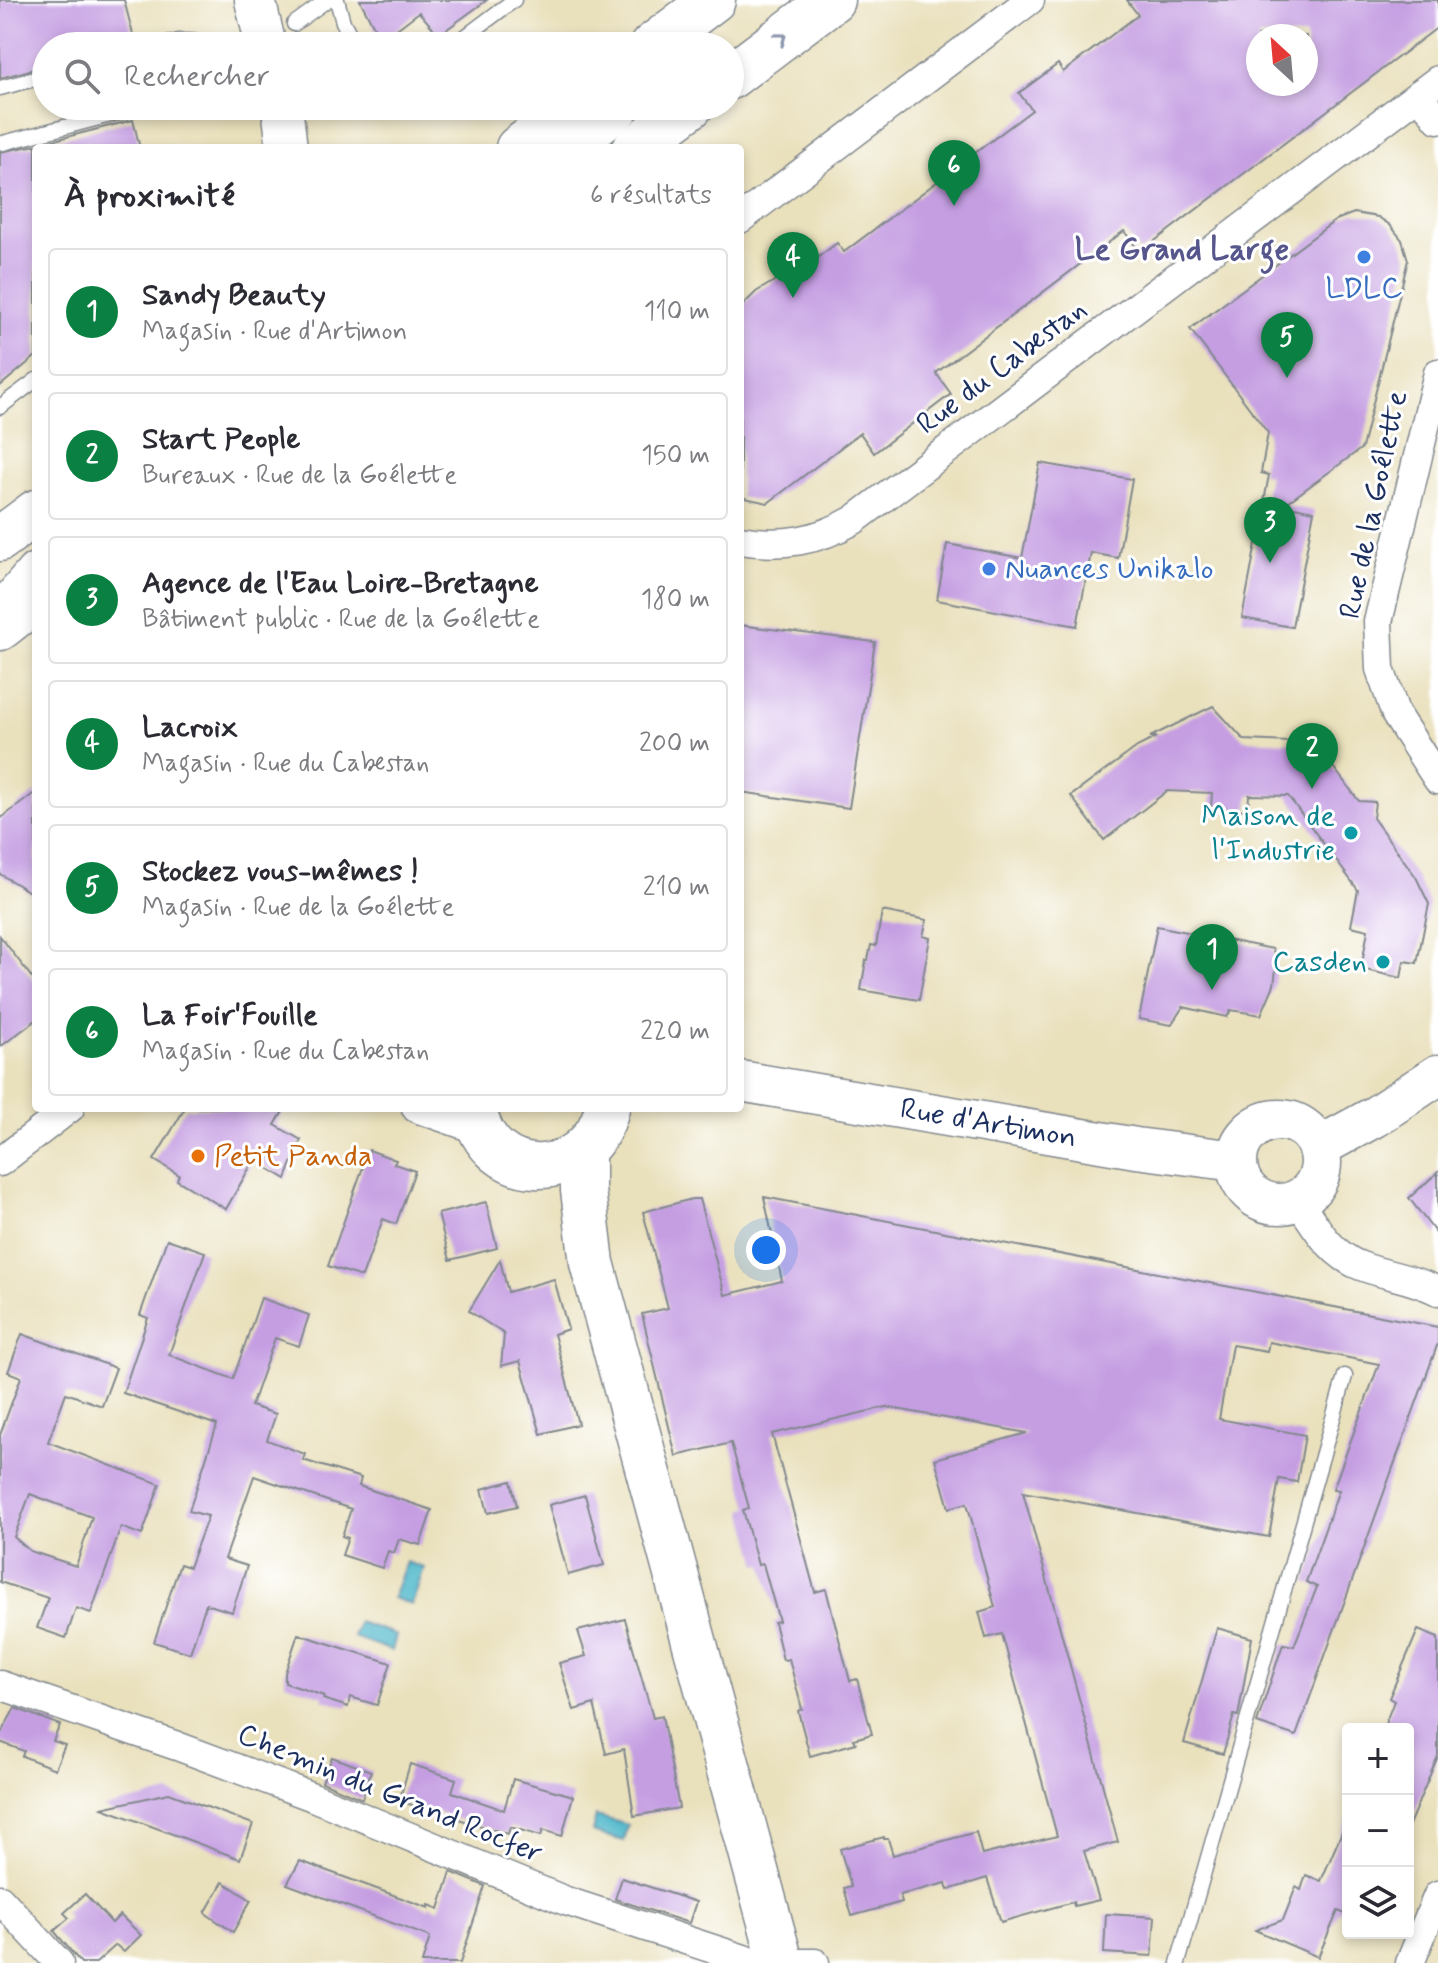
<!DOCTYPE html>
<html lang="fr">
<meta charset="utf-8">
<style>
:root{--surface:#fff;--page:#f2f2f3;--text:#2b2b33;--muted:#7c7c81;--line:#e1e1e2;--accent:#0b8043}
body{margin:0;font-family:Mynerve,sans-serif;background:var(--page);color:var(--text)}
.controls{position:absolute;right:24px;bottom:24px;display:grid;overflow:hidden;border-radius:8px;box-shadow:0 4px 12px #0003}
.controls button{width:72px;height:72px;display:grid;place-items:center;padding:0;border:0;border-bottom:2px solid var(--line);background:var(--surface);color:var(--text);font:40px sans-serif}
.compass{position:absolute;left:1246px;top:24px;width:72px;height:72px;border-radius:50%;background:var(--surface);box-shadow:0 4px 12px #0003;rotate:334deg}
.you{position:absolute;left:766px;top:1250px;width:28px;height:28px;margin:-20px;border:6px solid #fff;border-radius:50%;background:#1a73e8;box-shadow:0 0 0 12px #1a73e833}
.badge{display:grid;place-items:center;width:52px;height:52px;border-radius:50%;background:var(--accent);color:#fff;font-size:26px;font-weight:700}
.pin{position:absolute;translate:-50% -66px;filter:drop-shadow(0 2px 4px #0008)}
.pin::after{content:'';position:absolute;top:42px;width:28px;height:24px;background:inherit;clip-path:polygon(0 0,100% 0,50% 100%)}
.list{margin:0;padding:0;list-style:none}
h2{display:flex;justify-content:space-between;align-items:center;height:104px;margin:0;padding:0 32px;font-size:34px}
h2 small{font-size:26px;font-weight:400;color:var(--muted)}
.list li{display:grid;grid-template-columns:52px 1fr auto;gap:24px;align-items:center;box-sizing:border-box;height:128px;margin:0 16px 16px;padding:0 16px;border:2px solid var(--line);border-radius:8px}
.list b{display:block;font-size:30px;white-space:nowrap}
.list p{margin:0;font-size:26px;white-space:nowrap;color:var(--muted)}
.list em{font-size:26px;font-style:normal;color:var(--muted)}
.icon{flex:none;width:44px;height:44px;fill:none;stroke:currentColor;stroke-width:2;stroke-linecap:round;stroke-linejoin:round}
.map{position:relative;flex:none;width:1438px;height:1963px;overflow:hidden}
.search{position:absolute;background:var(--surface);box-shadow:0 4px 12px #0003;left:32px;top:32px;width:712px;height:88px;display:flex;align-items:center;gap:20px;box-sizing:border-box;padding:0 28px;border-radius:44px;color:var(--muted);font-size:30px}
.panel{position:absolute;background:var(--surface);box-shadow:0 4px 12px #0003;left:32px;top:144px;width:712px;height:968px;border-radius:8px}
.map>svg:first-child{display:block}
.water{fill:#4cb6c9;stroke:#347294;stroke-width:2}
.building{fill:#c59ee2;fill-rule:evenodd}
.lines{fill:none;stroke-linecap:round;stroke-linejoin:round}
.lane-casing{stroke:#82888d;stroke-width:17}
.street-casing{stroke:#82888d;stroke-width:31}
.secondary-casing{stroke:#82888d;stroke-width:43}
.primary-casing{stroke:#82888d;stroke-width:47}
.lane{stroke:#fff;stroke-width:14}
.street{stroke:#fff;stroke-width:28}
.secondary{stroke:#fff;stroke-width:40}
.primary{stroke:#fff;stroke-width:44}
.oneway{stroke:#8d97ae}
.shop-dot{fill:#3f7fe0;stroke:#fff;stroke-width:3}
.culture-dot{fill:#0f9aa8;stroke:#fff;stroke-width:3}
.food-dot{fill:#e8710a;stroke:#fff;stroke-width:3}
.labels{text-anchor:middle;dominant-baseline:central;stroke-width:6;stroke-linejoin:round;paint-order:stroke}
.shop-label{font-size:30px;fill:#366cbe;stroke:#fff}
.street-label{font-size:30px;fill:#1b2f5e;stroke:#fff}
.culture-label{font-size:30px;fill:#0d838f;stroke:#fff;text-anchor:end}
.food-label{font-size:30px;fill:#c56008;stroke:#fff;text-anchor:start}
.neighbourhood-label{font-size:32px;font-weight:bold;fill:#56568c;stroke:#fff}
</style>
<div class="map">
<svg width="1438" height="1963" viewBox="0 0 1438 1963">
<rect width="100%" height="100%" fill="#fff"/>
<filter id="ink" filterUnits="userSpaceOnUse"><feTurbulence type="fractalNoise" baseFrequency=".0125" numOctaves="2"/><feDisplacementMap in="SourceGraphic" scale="16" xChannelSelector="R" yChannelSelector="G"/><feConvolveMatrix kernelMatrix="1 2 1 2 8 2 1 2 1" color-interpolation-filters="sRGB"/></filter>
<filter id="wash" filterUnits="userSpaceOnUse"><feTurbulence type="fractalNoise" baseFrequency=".006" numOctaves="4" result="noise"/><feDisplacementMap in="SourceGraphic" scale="32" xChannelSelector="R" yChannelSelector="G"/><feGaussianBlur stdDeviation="1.8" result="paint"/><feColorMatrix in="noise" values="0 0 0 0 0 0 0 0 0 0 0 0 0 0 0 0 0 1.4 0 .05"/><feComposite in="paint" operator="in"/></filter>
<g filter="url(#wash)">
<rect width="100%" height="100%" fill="#e9e0bc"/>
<g class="water">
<polygon points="406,1562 424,1568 412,1605 393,1598"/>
<polygon points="358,1622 396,1635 392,1651 353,1637"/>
<polygon points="596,1816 628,1825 624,1841 592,1832"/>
</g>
<g id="blocks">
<g class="building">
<polygon points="0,0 124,0 136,46 46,46 46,66 0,78"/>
<polygon points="360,0 487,0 439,35 419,12 381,41"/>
<path d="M1127,0H1438V27L1140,252L1124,231L936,373L951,394L874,453L860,433L768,503L740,497V308L756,292L784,275L793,264L805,258L809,264L837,243L844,252L1032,110L1019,93L1058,64L1063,72L1138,15ZM1258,36H1306V84H1258Z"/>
<polygon points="133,120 140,148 48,148 47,142"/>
<polygon points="36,145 36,356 0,386 0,152"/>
<polygon points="1354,213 1378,217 1390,225 1402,240 1408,260 1362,448 1284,505 1314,511 1292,627 1242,618 1269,475 1261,473 1268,433 1190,329 1336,220"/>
<polygon points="1040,463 1132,479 1118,558 1091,553 1077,626 937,600 947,544 1022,558"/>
<polygon points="740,625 875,642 849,808 740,792"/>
<polygon points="1213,706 1244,740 1315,743 1359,801 1375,802 1373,818 1416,877 1429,904 1417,963 1404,961 1401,978 1361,969 1368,930 1351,926 1358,890 1288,796 1249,795 1248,810 1211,808 1212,793 1167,791 1104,840 1071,796 1137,747 1157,737 1150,737"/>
<polygon points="36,792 36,896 0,874 0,819"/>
<polygon points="882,911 927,920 923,936 930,938 919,1000 861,990 866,960 868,960 871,945 876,946"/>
<polygon points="1157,926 1273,949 1276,969 1274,985 1261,1015 1231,1010 1227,1017 1183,1007 1171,1025 1139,1019"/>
<polygon points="0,936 36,983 36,1020 0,1047"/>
<polygon points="185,1108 285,1108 275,1125 301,1140 286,1179 254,1160 226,1209 177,1180 179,1175 154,1160"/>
<polygon points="369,1150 396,1160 394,1164 415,1171 396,1224 383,1219 362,1277 328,1266"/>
<polygon points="1438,1172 1438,1236 1409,1198"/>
<polygon points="764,1197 1438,1327 1438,1343 1296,1736 1257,1723 1283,1644 1294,1646 1317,1587 1306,1582 1339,1490 1333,1489 1379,1364 1269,1342 1267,1351 1232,1345 1219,1419 1305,1435 1297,1482 1279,1479 1269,1537 1023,1492 1118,1842 1084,1851 1099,1900 1074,1906 1073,1902 1001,1922 987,1878 948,1890 946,1883 900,1895 902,1902 852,1916 844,1888 851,1886 840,1849 884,1837 884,1839 888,1839 893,1855 976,1832 982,1855 1057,1836 1002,1634 986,1638 979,1612 995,1607 967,1503 949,1508 935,1459 1027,1433 886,1407 772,1434 815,1592 826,1589 850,1681 857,1679 872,1734 854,1739 856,1743 810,1756 798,1711 802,1709 789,1659 783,1660 774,1622 779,1621 763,1564 758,1565 743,1510 749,1508 731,1443 676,1456 642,1314 668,1308 643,1212 692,1199 699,1199 725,1295 782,1281"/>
<polygon points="486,1202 497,1248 450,1260 438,1214"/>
<polygon points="167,1239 205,1252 169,1355 233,1379 261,1298 309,1315 299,1346 275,1338 251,1406 276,1414 267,1440 305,1454 303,1460 361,1478 359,1486 432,1510 420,1545 399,1539 394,1553 388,1551 382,1568 342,1555 348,1538 342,1536 351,1509 254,1476 225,1559 247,1566 232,1612 206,1604 190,1653 154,1642 180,1564 189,1567 208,1516 189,1511 217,1425 123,1393 148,1318 140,1315"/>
<polygon points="500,1260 508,1292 554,1279 568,1329 554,1334 578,1424 541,1434 520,1361 501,1366 504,1334 469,1311"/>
<path d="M22,1334L116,1368L102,1406L66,1393L48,1442L160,1484L142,1535L121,1527L91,1613L76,1608L66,1638L37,1628L48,1598L0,1582V1435L21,1377L8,1372ZM30,1494L92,1517L76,1566L30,1551L14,1537Z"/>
<polygon points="511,1481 517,1506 488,1513 482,1489"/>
<polygon points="585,1495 604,1565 568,1575 549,1505"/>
<polygon points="625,1619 653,1718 662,1716 679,1808 634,1816 624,1749 606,1754 594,1704 574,1710 559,1663 586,1656 578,1631"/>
<polygon points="1217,1628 1252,1638 1239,1711 1238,1716 1234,1715 1223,1754 1184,1743"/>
<polygon points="1418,1630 1438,1638 1438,1756 1408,1827 1408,1729 1383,1729 1394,1701 1389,1698"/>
<polygon points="298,1634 391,1663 377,1705 350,1697 348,1707 323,1699 324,1696 285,1683 285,1673"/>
<polygon points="15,1708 60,1725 53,1741 65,1745 55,1769 22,1756 24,1751 0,1742 0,1735"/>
<polygon points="332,1757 371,1771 362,1799 322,1782"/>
<polygon points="410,1764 456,1779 452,1792 504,1810 513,1779 573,1796 562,1836 543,1830 541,1836 510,1827 508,1834 399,1801"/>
<polygon points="169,1793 253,1824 240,1859 102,1808"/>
<polygon points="1348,1818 1348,1915 1338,1911 1318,1957 1255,1930 1283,1920 1296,1887 1301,1890 1306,1875 1321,1881"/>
<polygon points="300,1861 429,1908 429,1905 439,1909 451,1872 485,1886 460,1963 422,1963 430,1937 287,1884"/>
<polygon points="622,1878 696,1902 689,1923 615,1899"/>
<polygon points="223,1882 251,1900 233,1932 205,1913"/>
<polygon points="85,1894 112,1923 120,1915 141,1935 124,1952 116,1945 96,1963 81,1963 54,1931 69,1918 64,1913"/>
<polygon points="1106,1914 1155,1917 1152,1956 1104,1953"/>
</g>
</g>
</g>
<g filter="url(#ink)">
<use href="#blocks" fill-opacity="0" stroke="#82888d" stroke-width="2"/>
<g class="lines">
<defs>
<g id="lane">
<polyline points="337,0 343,22 356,46"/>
<polyline points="294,24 327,0"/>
<polyline points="159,46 179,41 223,42"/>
<polyline points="453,46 514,0"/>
<polyline points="0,88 46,76"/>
<polyline points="3,143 145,106"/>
<polyline points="0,407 36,380"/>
<polyline points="1178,1963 1345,1376"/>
</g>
<g id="street">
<polyline points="1419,94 1438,119"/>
<polyline points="740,219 1030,0"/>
<polyline points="1438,373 1378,622 1380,669 1396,715 1438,780"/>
<path d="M740,540C782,547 817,541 854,520L1438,80"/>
<polyline points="416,1108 479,1130"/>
<polyline points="0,1162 70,1108"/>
<path d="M1298,1200C1315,1226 1331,1255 1361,1266C1387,1276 1413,1278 1438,1291"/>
<polyline points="0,1685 177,1746 313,1797 566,1901 756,1963"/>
<polyline points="0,1899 59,1963"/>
<polyline points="794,1963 815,1963"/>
<polyline points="1410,1963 1438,1895"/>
</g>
<g id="secondary">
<polyline points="255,0 266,46"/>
<polyline points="282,106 287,148"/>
<polyline points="0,615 36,573"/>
<path id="s1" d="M740,1081L1136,1148L1236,1161"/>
<circle cx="1279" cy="1162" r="42"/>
<polyline points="1319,1147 1376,1116 1438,1075"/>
</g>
<g id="primary">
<polyline points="652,46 713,0"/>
<polyline points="730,77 832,0"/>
<polyline points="518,148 574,106"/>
<polyline points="567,148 618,106"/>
<polyline points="635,148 691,106"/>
<polyline points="0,539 36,512"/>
<polyline points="0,628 36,600"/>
<path d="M474,1108C488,1187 589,1184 607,1108"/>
<polyline points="583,1150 583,1190 592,1263 781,1963"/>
</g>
</defs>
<use href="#lane" class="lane-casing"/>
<use href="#street" class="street-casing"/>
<use href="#secondary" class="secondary-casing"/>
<use href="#primary" class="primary-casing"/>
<use href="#lane" class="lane"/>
<use href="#street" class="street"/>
<use href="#secondary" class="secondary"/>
<use href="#primary" class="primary"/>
</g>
<defs><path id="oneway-chevron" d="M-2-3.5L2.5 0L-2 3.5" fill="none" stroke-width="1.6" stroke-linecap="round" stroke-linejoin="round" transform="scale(2)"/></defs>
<use class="oneway" href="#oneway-chevron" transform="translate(781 38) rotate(-37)"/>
</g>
<g class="shop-dot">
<circle cx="1364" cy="257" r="8"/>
<circle cx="989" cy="569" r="8"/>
</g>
<g class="culture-dot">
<circle cx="1351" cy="833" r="8"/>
<circle cx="1383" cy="962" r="8"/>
</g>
<circle class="food-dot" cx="198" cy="1156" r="8"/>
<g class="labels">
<g class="shop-label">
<text x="1364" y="288">LDLC</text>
<text x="1005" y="569" text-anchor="start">Nuances Unikalo</text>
</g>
<g class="street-label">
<text transform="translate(1002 367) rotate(-37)">Rue du Cabestan</text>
<text transform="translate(1374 505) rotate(-78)">Rue de la Goélette</text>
<text stroke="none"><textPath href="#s1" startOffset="252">Rue d'Artimon</textPath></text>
<text transform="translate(390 1794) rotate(22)">Chemin du Grand Rocfer</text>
</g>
<g class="culture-label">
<text x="1335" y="816">Maison de<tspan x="1335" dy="34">l'Industrie</tspan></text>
<text x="1367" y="962">Casden</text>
</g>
<g class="food-label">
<text x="214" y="1156">Petit Panda</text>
</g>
<g class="neighbourhood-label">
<text x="1182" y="250">Le Grand Large</text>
</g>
</g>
</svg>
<div class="controls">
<button>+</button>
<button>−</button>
<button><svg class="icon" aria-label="layers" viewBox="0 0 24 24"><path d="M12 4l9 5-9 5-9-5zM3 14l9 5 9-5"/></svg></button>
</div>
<svg class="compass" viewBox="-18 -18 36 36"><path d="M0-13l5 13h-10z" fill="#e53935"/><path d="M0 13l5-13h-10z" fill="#7c7c81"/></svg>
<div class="you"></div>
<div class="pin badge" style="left:1212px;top:990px">1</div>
<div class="pin badge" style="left:1312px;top:789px">2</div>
<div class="pin badge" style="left:1270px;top:563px">3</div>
<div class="pin badge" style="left:793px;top:298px">4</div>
<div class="pin badge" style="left:1287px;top:378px">5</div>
<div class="pin badge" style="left:954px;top:206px">6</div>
<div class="search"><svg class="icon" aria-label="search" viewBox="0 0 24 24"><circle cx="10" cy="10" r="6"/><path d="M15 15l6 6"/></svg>Rechercher</div>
<section class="panel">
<h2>À proximité<small>6 résultats</small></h2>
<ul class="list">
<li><span class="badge">1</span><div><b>Sandy Beauty</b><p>Magasin · Rue d'Artimon</p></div><em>110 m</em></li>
<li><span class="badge">2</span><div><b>Start People</b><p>Bureaux · Rue de la Goélette</p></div><em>150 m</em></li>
<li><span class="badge">3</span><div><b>Agence de l'Eau Loire-Bretagne</b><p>Bâtiment public · Rue de la Goélette</p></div><em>180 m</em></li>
<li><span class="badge">4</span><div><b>Lacroix</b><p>Magasin · Rue du Cabestan</p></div><em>200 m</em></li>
<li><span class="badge">5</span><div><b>Stockez vous-mêmes !</b><p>Magasin · Rue de la Goélette</p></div><em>210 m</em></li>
<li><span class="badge">6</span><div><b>La Foir'Fouille</b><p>Magasin · Rue du Cabestan</p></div><em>220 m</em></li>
</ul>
</section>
</div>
